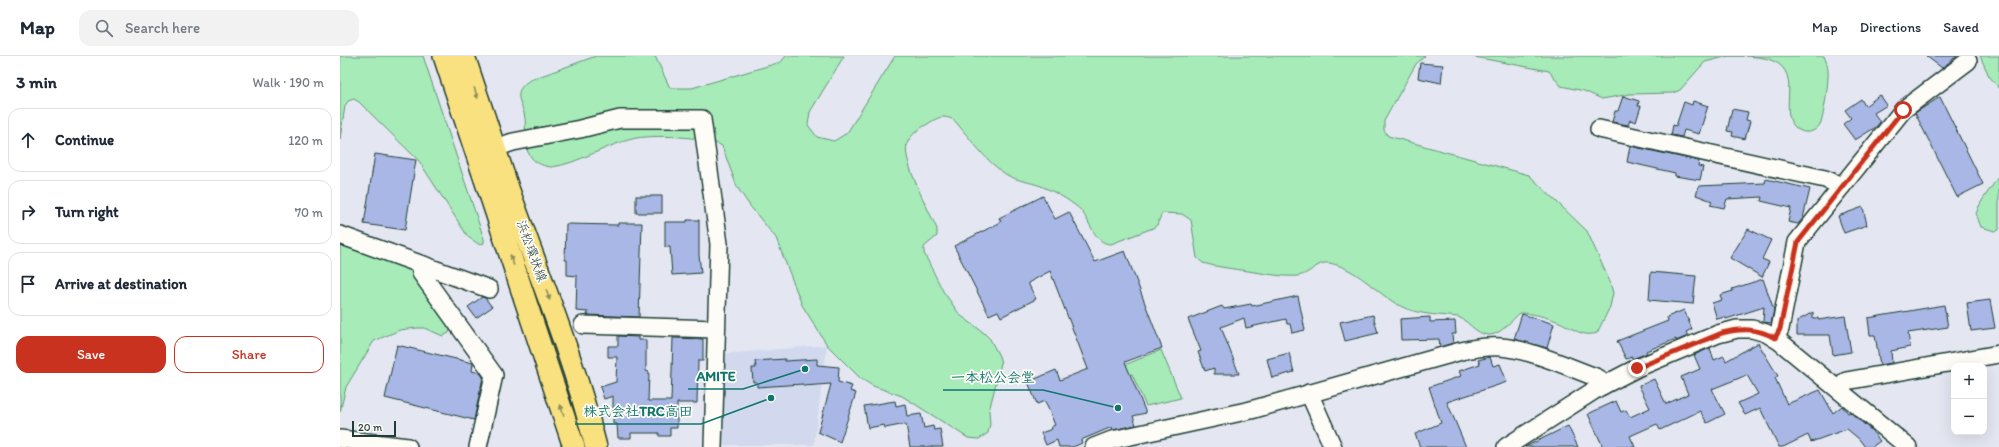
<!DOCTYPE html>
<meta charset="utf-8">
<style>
:root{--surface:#fff;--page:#f2f2f3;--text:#1f2937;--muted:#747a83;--line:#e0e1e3;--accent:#c8321e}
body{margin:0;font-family:Itim,"Klee One",sans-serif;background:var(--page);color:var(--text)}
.controls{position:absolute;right:12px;bottom:12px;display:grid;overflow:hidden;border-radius:8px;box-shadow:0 4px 16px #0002}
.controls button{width:36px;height:36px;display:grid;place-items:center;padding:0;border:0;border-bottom:1px solid var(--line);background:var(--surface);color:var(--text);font:20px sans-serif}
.scale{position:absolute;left:12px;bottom:10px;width:44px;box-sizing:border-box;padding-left:4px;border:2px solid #1f3d34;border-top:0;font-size:11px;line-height:14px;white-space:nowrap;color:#1f3d34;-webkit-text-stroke:3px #fdfcf7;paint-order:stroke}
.stop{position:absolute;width:12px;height:12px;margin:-9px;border:3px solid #c8321e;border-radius:50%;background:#fff}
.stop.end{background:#c8321e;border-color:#fff;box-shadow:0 1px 4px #0008}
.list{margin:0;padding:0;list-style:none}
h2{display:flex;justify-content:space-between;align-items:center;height:52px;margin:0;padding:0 16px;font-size:17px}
h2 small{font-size:13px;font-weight:400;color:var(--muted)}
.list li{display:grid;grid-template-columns:26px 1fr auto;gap:12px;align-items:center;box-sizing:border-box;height:64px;margin:0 8px 8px;padding:0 8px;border:1px solid var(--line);border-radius:12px}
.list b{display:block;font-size:15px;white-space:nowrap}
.list em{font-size:13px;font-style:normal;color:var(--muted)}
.actions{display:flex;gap:8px;padding:12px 16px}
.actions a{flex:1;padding:9px 0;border:1px solid var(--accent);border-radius:12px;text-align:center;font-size:14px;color:var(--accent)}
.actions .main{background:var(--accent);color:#fff}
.icon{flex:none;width:22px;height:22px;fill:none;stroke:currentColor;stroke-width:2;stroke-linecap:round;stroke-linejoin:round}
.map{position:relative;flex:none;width:1659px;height:391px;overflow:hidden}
header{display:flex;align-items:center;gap:24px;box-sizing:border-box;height:56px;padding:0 20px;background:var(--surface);border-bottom:1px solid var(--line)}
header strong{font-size:19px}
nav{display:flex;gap:22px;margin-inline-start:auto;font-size:14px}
.search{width:280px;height:36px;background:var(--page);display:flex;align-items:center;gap:10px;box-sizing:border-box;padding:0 14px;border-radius:12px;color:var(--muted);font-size:15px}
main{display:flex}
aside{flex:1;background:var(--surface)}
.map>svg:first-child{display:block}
.built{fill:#d2d9ee}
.green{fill:#a6ebb8;stroke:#629476}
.building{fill:#a9b7e6;stroke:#1f3d34}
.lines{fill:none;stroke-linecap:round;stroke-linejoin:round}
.minor-casing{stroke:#1f3d34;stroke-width:20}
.major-casing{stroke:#1f3d34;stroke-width:24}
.minor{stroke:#fdfcf7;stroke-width:17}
.major{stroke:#fae180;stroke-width:21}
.oneway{fill:#8c8f5a}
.route{stroke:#c8321e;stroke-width:5}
.labels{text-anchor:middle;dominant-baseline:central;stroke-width:3.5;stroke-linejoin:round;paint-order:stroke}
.street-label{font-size:13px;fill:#1f3d34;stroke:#fdfcf7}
.leader{fill:none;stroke:#0f766e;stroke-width:1.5}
.callout-dot{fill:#0f766e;stroke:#fdfcf7;stroke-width:1.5}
.callout-label{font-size:14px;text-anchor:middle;font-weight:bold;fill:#0f766e;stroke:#fdfcf7;stroke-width:3.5;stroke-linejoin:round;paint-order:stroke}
</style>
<header>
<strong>Map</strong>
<div class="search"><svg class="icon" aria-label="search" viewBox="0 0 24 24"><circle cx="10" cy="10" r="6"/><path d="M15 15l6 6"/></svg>Search here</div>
<nav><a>Map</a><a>Directions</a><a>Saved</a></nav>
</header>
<main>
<aside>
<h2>3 min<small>Walk · 190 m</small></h2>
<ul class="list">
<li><svg class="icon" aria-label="ahead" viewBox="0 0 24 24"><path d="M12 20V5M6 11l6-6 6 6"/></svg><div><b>Continue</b></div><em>120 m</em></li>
<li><svg class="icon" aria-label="right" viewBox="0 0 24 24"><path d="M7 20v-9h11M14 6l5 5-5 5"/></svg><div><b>Turn right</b></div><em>70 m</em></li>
<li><svg class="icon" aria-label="arrive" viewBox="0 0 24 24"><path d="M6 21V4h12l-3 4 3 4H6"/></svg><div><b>Arrive at destination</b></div></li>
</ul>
<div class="actions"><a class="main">Save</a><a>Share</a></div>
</aside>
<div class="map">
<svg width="1659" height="391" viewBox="0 0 1659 391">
<rect width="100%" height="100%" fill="#e4e7f2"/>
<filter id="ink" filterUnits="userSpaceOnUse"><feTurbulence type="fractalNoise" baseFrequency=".025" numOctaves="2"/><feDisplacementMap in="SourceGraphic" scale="8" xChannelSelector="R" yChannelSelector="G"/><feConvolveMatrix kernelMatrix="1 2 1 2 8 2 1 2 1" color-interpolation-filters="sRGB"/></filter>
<g filter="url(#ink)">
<polygon class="built" points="487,289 474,389 383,389 380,386 382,298"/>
<g class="green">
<polygon points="0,0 83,0 144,183 144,187 140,189 128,181 79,105 19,46 14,43 8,45 5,50 0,83"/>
<path d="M256,0H315L330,32H352L441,6L446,0H504L470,56L468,69L477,81L494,85L507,77L555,0H1085L1076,8L1044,65V74L1048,80L1189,119L1247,175L1270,226L1273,237L1270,251L1257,277C1241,282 1232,271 1217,265C1205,261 1193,257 1180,257C1166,269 1155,288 1136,274C1129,269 1126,264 1118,261C1102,259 1083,259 1067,253C1039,242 1021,213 989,207C977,205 970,219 957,220C943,221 928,218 914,216C897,213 880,212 863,207L857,202L851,164L842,158L822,157L817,169L813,172L771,188C752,188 750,159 736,150C726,142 713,135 701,130C690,126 678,125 667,119C646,106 630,82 614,64C602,58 597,62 586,69C579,73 570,79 567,88C562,106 589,154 597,173V180L584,191V197L603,235L620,259L643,276L650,283L659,300L661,307L649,355L650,368L648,377L639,383L628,382L562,340L533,330L520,322L487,289L462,249L436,182L410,150L397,131L382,90C366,80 311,78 292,83C266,89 237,108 212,111C205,111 195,107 191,101C181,89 188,72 184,57C179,42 173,35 190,24Z"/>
<polygon points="1129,0 1404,0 1389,0 1365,6 1340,34 1333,37 1290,38 1262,43 1244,35 1221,30 1209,15"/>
<path d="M1406,0H1484C1486,5 1488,10 1488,15C1489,23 1484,59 1481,66C1478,75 1467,79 1459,74C1434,60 1465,18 1433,5C1425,1 1415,1 1406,0Z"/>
<polygon points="1640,0 1659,0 1659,32 1649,20"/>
<path d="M1659,119V174L1655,175L1641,171L1636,158C1641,142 1651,134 1659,119Z"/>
<polygon points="0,185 69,211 110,271 109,277 103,280 84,272 77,272 60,274 34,285 6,331 0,356"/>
<polygon points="821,294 841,342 806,350 792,318 784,321 780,311"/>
</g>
<g class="building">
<polygon points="1586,0 1617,0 1602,12"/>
<polygon points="1080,7 1103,9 1101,27 1078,22"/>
<polygon points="1540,39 1547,49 1534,57 1540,66 1536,71 1515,84 1503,68 1511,62 1505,54 1521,43 1525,50"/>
<polygon points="1283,40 1299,45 1298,50 1301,50 1296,66 1290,64 1288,69 1272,66 1275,55 1278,55"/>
<polygon points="1600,41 1643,128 1617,141 1575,57"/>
<polygon points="1353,45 1368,50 1359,78 1344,74 1342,81 1331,79 1333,69 1336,70 1344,46 1352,49"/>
<polygon points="1392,53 1408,56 1406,64 1410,65 1405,83 1392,80 1393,76 1387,75"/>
<polygon points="1290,90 1359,105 1358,110 1363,111 1360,124 1335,120 1335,117 1287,106"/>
<polygon points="35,98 76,104 65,174 24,168"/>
<polygon points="1426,123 1470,133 1463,162 1458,168 1448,166 1451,152 1421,145 1422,141 1387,143 1384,152 1370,149 1372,145 1356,139 1359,130 1425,127"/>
<rect x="296" y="140" width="26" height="17"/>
<polygon points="703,140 715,163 729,156 755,206 785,195 822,292 785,306 806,357 793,360 796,369 773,374 772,371 741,384 742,387 733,391 719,391 717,384 706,389 701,377 712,373 711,371 715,369 705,345 697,348 688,326 716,314 720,324 748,313 710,215 688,227 696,243 661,261 658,255 649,259 614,190 661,166 659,162"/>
<polygon points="1523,151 1527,169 1504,177 1498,160"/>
<polygon points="347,164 359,164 359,199 361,217 332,219 330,191 325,191 325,166 347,166"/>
<polygon points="278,167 302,167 299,261 247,259 248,256 236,255 237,220 227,219 227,204 225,204 226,168 278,169"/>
<polygon points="1408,173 1431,184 1422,203 1429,206 1422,221 1390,202"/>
<polygon points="1311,216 1356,220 1353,248 1309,244"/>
<polygon points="1423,223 1434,254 1431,267 1423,266 1424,251 1386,263 1385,261 1377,263 1372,247 1382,244 1380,239 1393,235 1392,233"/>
<polygon points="958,240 965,274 952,277 950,268 947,268 946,263 906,272 904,262 881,271 899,318 874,318 874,312 865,315 858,296 861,295 848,263 882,250 884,253 911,248 912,250"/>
<polygon points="142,241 145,242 152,251 136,262 128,251"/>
<polygon points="1650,244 1655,272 1631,275 1627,247"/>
<polygon points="1604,249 1608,271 1568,277 1570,291 1551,295 1552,307 1540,309 1535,279 1530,279 1528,262"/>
<polygon points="1344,254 1352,273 1346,276 1348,280 1336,285 1336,283 1306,295 1307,297 1293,303 1292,301 1286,303 1277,285 1328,265 1327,261"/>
<polygon points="1473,256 1473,262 1478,262 1478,264 1505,260 1511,296 1493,299 1490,279 1457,279 1457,265"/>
<polygon points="1182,258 1214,268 1207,292 1174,283"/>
<polygon points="1033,259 1038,277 1005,285 1000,266"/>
<polygon points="1090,261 1090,266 1115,265 1116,278 1112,278 1113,287 1100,291 1099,283 1061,284 1060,263"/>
<polygon points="278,280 298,281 298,284 306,284 306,315 309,316 308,345 331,345 333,282 363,283 363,305 358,305 357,347 337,347 337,372 330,372 330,380 319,380 319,377 291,377 291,382 278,382 277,368 273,368 273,340 264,343 260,331 276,326 277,301 268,301 268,290 278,290"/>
<polygon points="1418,287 1438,320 1435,322 1447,348 1480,334 1493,357 1502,350 1508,357 1510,356 1532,375 1540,385 1532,391 1525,391 1519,383 1507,373 1471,386 1468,379 1443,391 1439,391 1420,352 1405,359 1398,347 1418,338 1407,319 1372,333 1385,358 1367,367 1360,355 1320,374 1317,368 1290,380 1295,391 1263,391 1248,358 1276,345 1281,356 1286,354 1290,361 1310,352 1299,330 1314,323 1326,348 1348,338 1341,321 1360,313 1354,299 1370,292 1374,304 1384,300 1386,305"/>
<polygon points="57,289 133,307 132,315 140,317 143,321 134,364 45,342"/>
<polygon points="949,297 954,316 932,322 927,303"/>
<polygon points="1150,301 1153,310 1160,308 1167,326 1107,346 1126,391 1080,391 1075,378 1101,367 1089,331 1121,320 1119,315 1140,308 1138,304"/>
<polygon points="445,303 445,305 477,303 477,309 499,311 498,326 512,330 510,335 516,337 500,386 478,376 491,328 463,330 463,328 417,331 417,326 413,326 412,312 416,312 415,305"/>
<polygon points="555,345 556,350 565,348 567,360 581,358 584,372 593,370 594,374 600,373 603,391 570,391 566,368 545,372 544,369 528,372 524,350"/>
<polygon points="1228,370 1238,391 1185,391"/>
</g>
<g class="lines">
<defs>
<g id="minor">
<polyline points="1259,73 1485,123 1502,130"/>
<polyline points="155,92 173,86 240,73 280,63 362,63 379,188 373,391"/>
<polyline points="0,179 149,233"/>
<polyline points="84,209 81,217 154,319 138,391"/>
<polyline points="243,269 376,273"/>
<polyline points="1435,282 1440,273 1457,186 1563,54 1628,5"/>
<polyline points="1499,334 1506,325 1659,298"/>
<polyline points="969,337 993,391"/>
<polyline points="0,383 68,391"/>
<path d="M754,391L772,384L911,354L1121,295C1135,292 1148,290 1161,291C1192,294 1228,311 1258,322L1262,330"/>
<polyline points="1166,391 1258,332 1297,312 1378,278 1397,273 1412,273 1426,277 1439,285 1568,391"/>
</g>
<g id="major">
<polyline points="104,0 234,391"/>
<path d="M124,0C139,44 153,88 168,132C199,218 234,303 256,391"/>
</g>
</defs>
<use href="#minor" class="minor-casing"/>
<use href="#major" class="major-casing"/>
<use href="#minor" class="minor"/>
<use href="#major" class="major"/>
</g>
<defs><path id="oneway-solid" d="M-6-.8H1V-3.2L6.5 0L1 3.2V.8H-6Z"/></defs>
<g class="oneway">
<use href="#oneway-solid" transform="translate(136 37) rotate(71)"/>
<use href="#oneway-solid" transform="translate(172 204) rotate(-108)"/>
<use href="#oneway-solid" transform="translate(208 239) rotate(72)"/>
<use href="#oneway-solid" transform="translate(222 354) rotate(-108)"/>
</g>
</g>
<g class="lines" filter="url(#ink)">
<path class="route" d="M1297,312L1382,277C1401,272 1417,272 1435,282L1440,273L1458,186L1563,54"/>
</g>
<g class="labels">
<g class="street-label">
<text transform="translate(192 195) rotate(70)">浜松環状線</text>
</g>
</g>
<path class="leader" d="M465 313L403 333H348M778 352L703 334H603M431 342L361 368H235"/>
<g class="callout-dot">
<circle cx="465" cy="313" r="4"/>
<circle cx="778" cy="352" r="4"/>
<circle cx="431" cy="342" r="4"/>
</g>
<g class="callout-label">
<text x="376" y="325">AMITE</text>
<text x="653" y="326">一本松公会堂</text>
<text x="298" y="360">株式会社TRC高田</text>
</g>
</svg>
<div class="controls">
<button>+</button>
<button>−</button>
</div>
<div class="scale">20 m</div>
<div class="stop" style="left:1563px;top:54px"></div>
<div class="stop end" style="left:1297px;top:312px"></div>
</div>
</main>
